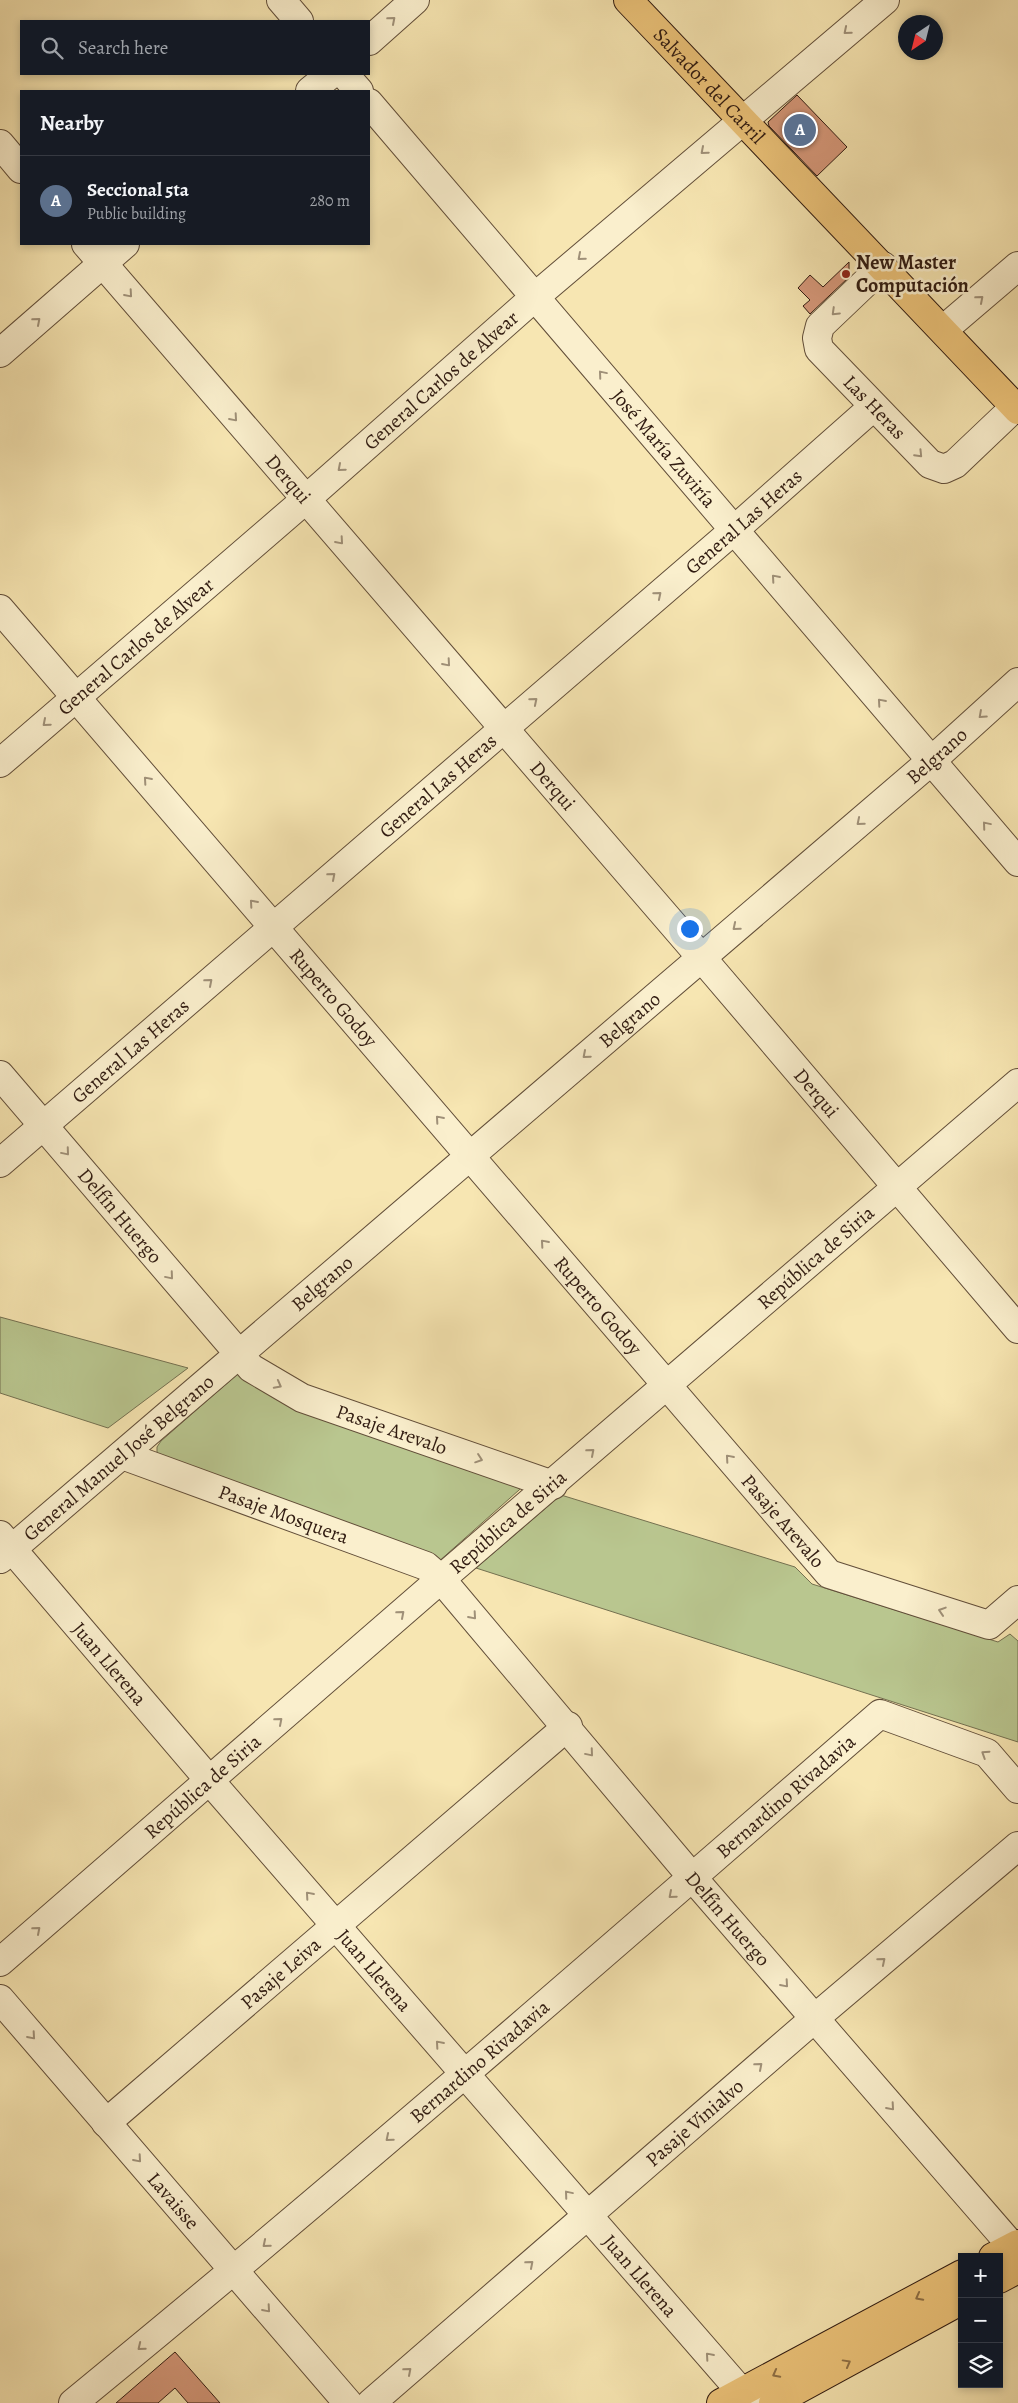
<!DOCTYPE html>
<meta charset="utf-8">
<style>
:root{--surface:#171b24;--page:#242831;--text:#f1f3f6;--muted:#9ea1a6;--line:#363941;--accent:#1a73e8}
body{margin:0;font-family:Alegreya,serif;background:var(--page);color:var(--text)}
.controls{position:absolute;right:15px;bottom:15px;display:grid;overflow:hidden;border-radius:0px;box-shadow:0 2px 8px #0003}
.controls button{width:45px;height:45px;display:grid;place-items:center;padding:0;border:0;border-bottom:1px solid var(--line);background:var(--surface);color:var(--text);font:25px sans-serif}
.compass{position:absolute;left:898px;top:15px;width:45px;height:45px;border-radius:50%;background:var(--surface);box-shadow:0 2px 8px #0003;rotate:215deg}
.you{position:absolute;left:689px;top:928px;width:18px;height:18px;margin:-12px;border:4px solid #fff;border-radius:50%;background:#1a73e8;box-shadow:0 0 0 8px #1a73e833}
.badge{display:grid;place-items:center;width:32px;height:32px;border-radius:50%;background:var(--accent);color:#fff;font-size:16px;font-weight:700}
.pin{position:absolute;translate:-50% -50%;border:2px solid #fff;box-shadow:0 1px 5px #0006}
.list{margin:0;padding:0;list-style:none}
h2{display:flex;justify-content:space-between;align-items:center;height:65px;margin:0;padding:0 20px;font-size:21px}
h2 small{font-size:16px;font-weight:400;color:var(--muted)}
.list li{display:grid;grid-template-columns:32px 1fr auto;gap:15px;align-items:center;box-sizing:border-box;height:90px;padding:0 20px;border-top:1px solid var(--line)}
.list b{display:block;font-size:19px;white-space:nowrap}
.list p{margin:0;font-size:16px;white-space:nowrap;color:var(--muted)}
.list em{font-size:16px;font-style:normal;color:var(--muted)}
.icon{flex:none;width:28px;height:28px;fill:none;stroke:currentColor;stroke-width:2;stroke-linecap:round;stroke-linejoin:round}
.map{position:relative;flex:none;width:1018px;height:2403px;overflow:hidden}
.search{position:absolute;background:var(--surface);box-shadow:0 2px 8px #0003;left:20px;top:20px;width:350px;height:55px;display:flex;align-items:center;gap:12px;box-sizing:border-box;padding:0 18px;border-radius:0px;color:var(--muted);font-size:19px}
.panel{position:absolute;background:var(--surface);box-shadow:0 2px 8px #0003;left:20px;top:90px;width:350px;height:155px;border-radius:0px}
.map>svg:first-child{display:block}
.green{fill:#b9c68f;stroke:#747050}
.building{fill:#d6987a;stroke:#301b11}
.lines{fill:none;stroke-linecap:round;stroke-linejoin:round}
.minor-casing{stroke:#624e39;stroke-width:30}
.major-casing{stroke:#301b11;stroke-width:30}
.minor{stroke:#faefcd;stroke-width:28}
.major{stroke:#ecc379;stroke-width:28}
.oneway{stroke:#9f9078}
.oneway2{stroke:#8e6f45}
.poi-dot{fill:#8f2418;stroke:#faefcd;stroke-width:2}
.labels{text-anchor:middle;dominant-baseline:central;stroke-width:5;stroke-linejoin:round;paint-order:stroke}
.street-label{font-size:20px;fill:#301b11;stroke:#faefcd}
.poi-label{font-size:20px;font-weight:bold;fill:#301b11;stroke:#faefcd;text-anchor:start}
</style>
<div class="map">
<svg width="1018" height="2403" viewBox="0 0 1018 2403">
<rect width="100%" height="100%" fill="#f7e6b2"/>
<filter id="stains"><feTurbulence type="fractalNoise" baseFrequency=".004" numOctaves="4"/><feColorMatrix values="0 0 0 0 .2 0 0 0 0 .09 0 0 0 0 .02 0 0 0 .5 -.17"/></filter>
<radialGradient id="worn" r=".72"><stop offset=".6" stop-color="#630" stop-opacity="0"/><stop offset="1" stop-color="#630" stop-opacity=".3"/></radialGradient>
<g class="green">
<polygon points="0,1317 188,1368 108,1428 0,1393"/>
<polygon points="241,1371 528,1482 437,1563 157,1456 157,1447 161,1441"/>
<polygon points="561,1495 795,1567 812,1584 998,1642 1010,1634 1018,1641 1018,1742 476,1568"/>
</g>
<g class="building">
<polygon points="797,95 847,147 817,176 769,126 768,122"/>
<polygon points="849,262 849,277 810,314 803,306 810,300 798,288 810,275 823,287"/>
<polygon points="175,2352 220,2403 188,2403 175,2388 158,2403 116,2403"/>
</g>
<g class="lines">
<defs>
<g id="minor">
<polyline points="281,0 299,21"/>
<polyline points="369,41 415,0"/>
<polyline points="344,74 359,91"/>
<polyline points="310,91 331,74"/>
<path id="s1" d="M369,103L1018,862"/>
<polyline points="0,144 21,169"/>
<path id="s2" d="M86,244L701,957L1018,1329"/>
<path id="s3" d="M883,266L820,326L817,338L819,349L930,464L944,469L955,464L1015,407"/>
<polyline points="943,330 1018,266"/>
<polyline points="0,353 125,244"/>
<path id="s4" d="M0,609L829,1574L989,1625L1018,1600"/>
<path id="s5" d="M0,763L305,500L536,296L885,0"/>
<path id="s6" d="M0,1075L251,1368L302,1398L553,1485"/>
<path id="s7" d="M0,1163L733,531L873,407"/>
<path id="s8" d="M122,1455L426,1566L441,1579L692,1877L1018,2253"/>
<path id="s9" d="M0,1535L210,1781L751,2403"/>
<path id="s10" d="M0,1559L931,761L1018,682"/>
<path id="s11" d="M0,1962L441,1579L1018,1083"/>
<path id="s12" d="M0,1999L348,2403"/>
<path id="s13" d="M106,2123L568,1726"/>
<path id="s14" d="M73,2403C347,2179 613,1946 880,1714L987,1753L1018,1789"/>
<path id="s15" d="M371,2403L815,2018L1018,1846"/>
</g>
<g id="major">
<path id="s16" d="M628,0L1018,410"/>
<polyline points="993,2257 1018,2244"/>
<polyline points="999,2279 1018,2269"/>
<polyline points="721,2403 962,2274"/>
<polyline points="773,2403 962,2300"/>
</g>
</defs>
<use href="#minor" class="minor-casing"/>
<use href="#major" class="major-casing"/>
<use href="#minor" class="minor"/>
<use href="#major" class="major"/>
</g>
<defs><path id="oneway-chevron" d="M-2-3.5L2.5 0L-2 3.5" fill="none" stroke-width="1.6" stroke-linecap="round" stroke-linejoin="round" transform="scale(1.25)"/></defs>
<g class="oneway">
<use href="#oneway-chevron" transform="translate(392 20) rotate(-41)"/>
<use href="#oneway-chevron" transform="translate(847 31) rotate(140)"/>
<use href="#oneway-chevron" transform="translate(704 151) rotate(139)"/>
<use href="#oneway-chevron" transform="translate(581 257) rotate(139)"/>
<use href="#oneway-chevron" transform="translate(129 294) rotate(49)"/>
<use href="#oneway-chevron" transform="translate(980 299) rotate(-41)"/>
<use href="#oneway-chevron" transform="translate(835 312) rotate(136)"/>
<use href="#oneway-chevron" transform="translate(37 321) rotate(-41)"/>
<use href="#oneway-chevron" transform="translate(602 374) rotate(-130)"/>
<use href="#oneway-chevron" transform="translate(234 418) rotate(49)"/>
<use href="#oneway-chevron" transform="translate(919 454) rotate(46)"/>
<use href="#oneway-chevron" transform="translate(341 468) rotate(139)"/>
<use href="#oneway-chevron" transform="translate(340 541) rotate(49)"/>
<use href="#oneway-chevron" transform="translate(775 578) rotate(-131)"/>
<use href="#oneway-chevron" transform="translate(658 595) rotate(-40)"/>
<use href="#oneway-chevron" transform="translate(447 663) rotate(49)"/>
<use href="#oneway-chevron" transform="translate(534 701) rotate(-40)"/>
<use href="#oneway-chevron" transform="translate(881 702) rotate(-131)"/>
<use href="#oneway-chevron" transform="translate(982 715) rotate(138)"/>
<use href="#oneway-chevron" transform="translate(46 723) rotate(139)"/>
<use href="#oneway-chevron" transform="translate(147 780) rotate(-131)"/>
<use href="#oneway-chevron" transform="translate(860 822) rotate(140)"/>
<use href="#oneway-chevron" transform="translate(986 825) rotate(-130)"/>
<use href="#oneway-chevron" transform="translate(332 876) rotate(-41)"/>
<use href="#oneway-chevron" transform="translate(253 903) rotate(-131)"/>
<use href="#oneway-chevron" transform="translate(736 927) rotate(140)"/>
<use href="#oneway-chevron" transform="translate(209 982) rotate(-41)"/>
<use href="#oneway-chevron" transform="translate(586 1055) rotate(139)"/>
<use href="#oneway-chevron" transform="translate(439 1119) rotate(-131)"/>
<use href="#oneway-chevron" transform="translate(66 1152) rotate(50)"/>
<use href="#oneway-chevron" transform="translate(544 1243) rotate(-131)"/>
<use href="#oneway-chevron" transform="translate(170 1276) rotate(50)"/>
<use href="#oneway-chevron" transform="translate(278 1385) rotate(28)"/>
<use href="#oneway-chevron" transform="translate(591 1452) rotate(-41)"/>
<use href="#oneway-chevron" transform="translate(729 1458) rotate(-131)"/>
<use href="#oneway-chevron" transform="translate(479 1459) rotate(19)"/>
<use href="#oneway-chevron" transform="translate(942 1611) rotate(-162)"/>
<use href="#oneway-chevron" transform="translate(401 1614) rotate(-41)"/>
<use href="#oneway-chevron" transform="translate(473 1616) rotate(49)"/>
<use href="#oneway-chevron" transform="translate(279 1721) rotate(-41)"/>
<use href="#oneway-chevron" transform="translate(590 1753) rotate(50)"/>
<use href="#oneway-chevron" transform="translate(985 1754) rotate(-147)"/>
<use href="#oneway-chevron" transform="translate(309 1895) rotate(-131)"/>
<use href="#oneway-chevron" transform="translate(672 1895) rotate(139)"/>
<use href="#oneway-chevron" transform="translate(37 1930) rotate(-41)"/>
<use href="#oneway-chevron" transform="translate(882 1961) rotate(-40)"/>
<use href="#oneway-chevron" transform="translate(785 1984) rotate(49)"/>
<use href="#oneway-chevron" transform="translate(32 2036) rotate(49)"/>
<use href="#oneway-chevron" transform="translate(439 2044) rotate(-131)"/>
<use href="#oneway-chevron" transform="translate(759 2066) rotate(-41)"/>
<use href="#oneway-chevron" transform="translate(891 2107) rotate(49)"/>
<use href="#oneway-chevron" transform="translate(389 2138) rotate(140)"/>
<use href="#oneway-chevron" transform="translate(138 2159) rotate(49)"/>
<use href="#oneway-chevron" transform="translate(568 2194) rotate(-130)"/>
<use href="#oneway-chevron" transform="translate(266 2244) rotate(140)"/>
<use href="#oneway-chevron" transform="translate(530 2264) rotate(-41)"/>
<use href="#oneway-chevron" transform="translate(267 2309) rotate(49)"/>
<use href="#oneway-chevron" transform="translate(141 2347) rotate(141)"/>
<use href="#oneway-chevron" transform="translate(709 2356) rotate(-131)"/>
<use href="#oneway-chevron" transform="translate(408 2371) rotate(-41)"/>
</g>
<g class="oneway2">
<use href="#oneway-chevron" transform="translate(919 2297) rotate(152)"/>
<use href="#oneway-chevron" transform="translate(847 2363) rotate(-29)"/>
<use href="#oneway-chevron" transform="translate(776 2374) rotate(152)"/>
</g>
<circle class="poi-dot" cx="846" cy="274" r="5"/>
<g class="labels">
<g class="street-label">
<text stroke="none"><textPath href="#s16" startOffset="118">Salvador del Carril</textPath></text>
<text stroke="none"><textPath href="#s5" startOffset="584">General Carlos de Alvear</textPath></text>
<text stroke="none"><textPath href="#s3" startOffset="191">Las Heras</textPath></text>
<text stroke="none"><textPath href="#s1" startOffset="454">José María Zuviría</textPath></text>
<text stroke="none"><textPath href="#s2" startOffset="310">Derqui</textPath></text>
<text stroke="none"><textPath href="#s7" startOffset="982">General Las Heras</textPath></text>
<text stroke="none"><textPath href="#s5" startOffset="179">General Carlos de Alvear</textPath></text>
<text stroke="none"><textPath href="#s10" startOffset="1234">Belgrano</textPath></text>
<text stroke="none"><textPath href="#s7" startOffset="578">General Las Heras</textPath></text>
<text stroke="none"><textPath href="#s2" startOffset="715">Derqui</textPath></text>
<text stroke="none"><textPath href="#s4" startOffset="512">Ruperto Godoy</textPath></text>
<text stroke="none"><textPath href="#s10" startOffset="829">Belgrano</textPath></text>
<text stroke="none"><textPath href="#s7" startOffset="172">General Las Heras</textPath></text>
<text stroke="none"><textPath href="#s2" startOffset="1120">Derqui</textPath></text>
<text stroke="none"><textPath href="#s6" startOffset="185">Delfín Huergo</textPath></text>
<text stroke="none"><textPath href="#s11" startOffset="1078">República de Siria</textPath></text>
<text stroke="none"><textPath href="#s10" startOffset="424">Belgrano</textPath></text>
<text stroke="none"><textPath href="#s4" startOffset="918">Ruperto Godoy</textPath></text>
<text stroke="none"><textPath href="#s6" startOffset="540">Pasaje Arevalo</textPath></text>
<text stroke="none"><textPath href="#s10" startOffset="156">General Manuel José Belgrano</textPath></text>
<text stroke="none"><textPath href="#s8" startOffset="172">Pasaje Mosquera</textPath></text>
<text stroke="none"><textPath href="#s4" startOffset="1202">Pasaje Arevalo</textPath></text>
<text stroke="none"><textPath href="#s11" startOffset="672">República de Siria</textPath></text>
<text stroke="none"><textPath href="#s9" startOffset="169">Juan Llerena</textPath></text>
<text stroke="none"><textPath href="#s11" startOffset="268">República de Siria</textPath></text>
<text stroke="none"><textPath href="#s14" startOffset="936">Bernardino Rivadavia</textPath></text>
<text stroke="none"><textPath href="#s8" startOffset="788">Delfín Huergo</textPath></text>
<text stroke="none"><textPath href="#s9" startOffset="574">Juan Llerena</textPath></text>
<text stroke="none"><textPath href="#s13" startOffset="230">Pasaje Leiva</textPath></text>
<text stroke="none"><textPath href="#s14" startOffset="531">Bernardino Rivadavia</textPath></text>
<text stroke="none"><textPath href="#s15" startOffset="428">Pasaje Vinialvo</textPath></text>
<text stroke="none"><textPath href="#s12" startOffset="266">Lavaisse</textPath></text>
<text stroke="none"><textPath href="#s9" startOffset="979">Juan Llerena</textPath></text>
</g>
<g class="poi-label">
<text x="856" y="262">New Master<tspan x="856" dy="23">Computación</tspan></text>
</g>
</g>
<rect width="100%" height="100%" filter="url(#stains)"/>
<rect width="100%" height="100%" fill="url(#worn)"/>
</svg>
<div class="controls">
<button>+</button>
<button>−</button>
<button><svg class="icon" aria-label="layers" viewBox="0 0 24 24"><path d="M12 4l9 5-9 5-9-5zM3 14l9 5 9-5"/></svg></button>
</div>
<svg class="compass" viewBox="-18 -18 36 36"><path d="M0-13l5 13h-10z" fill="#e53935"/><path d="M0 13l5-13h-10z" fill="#9ea1a6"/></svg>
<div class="you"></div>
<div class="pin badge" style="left:800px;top:130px;background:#5c6f8a">A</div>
<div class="search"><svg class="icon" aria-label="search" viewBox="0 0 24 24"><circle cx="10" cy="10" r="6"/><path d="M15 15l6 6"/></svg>Search here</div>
<section class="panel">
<h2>Nearby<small></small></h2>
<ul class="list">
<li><span class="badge" style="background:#5c6f8a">A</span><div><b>Seccional 5ta</b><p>Public building</p></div><em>280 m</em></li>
</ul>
</section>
</div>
